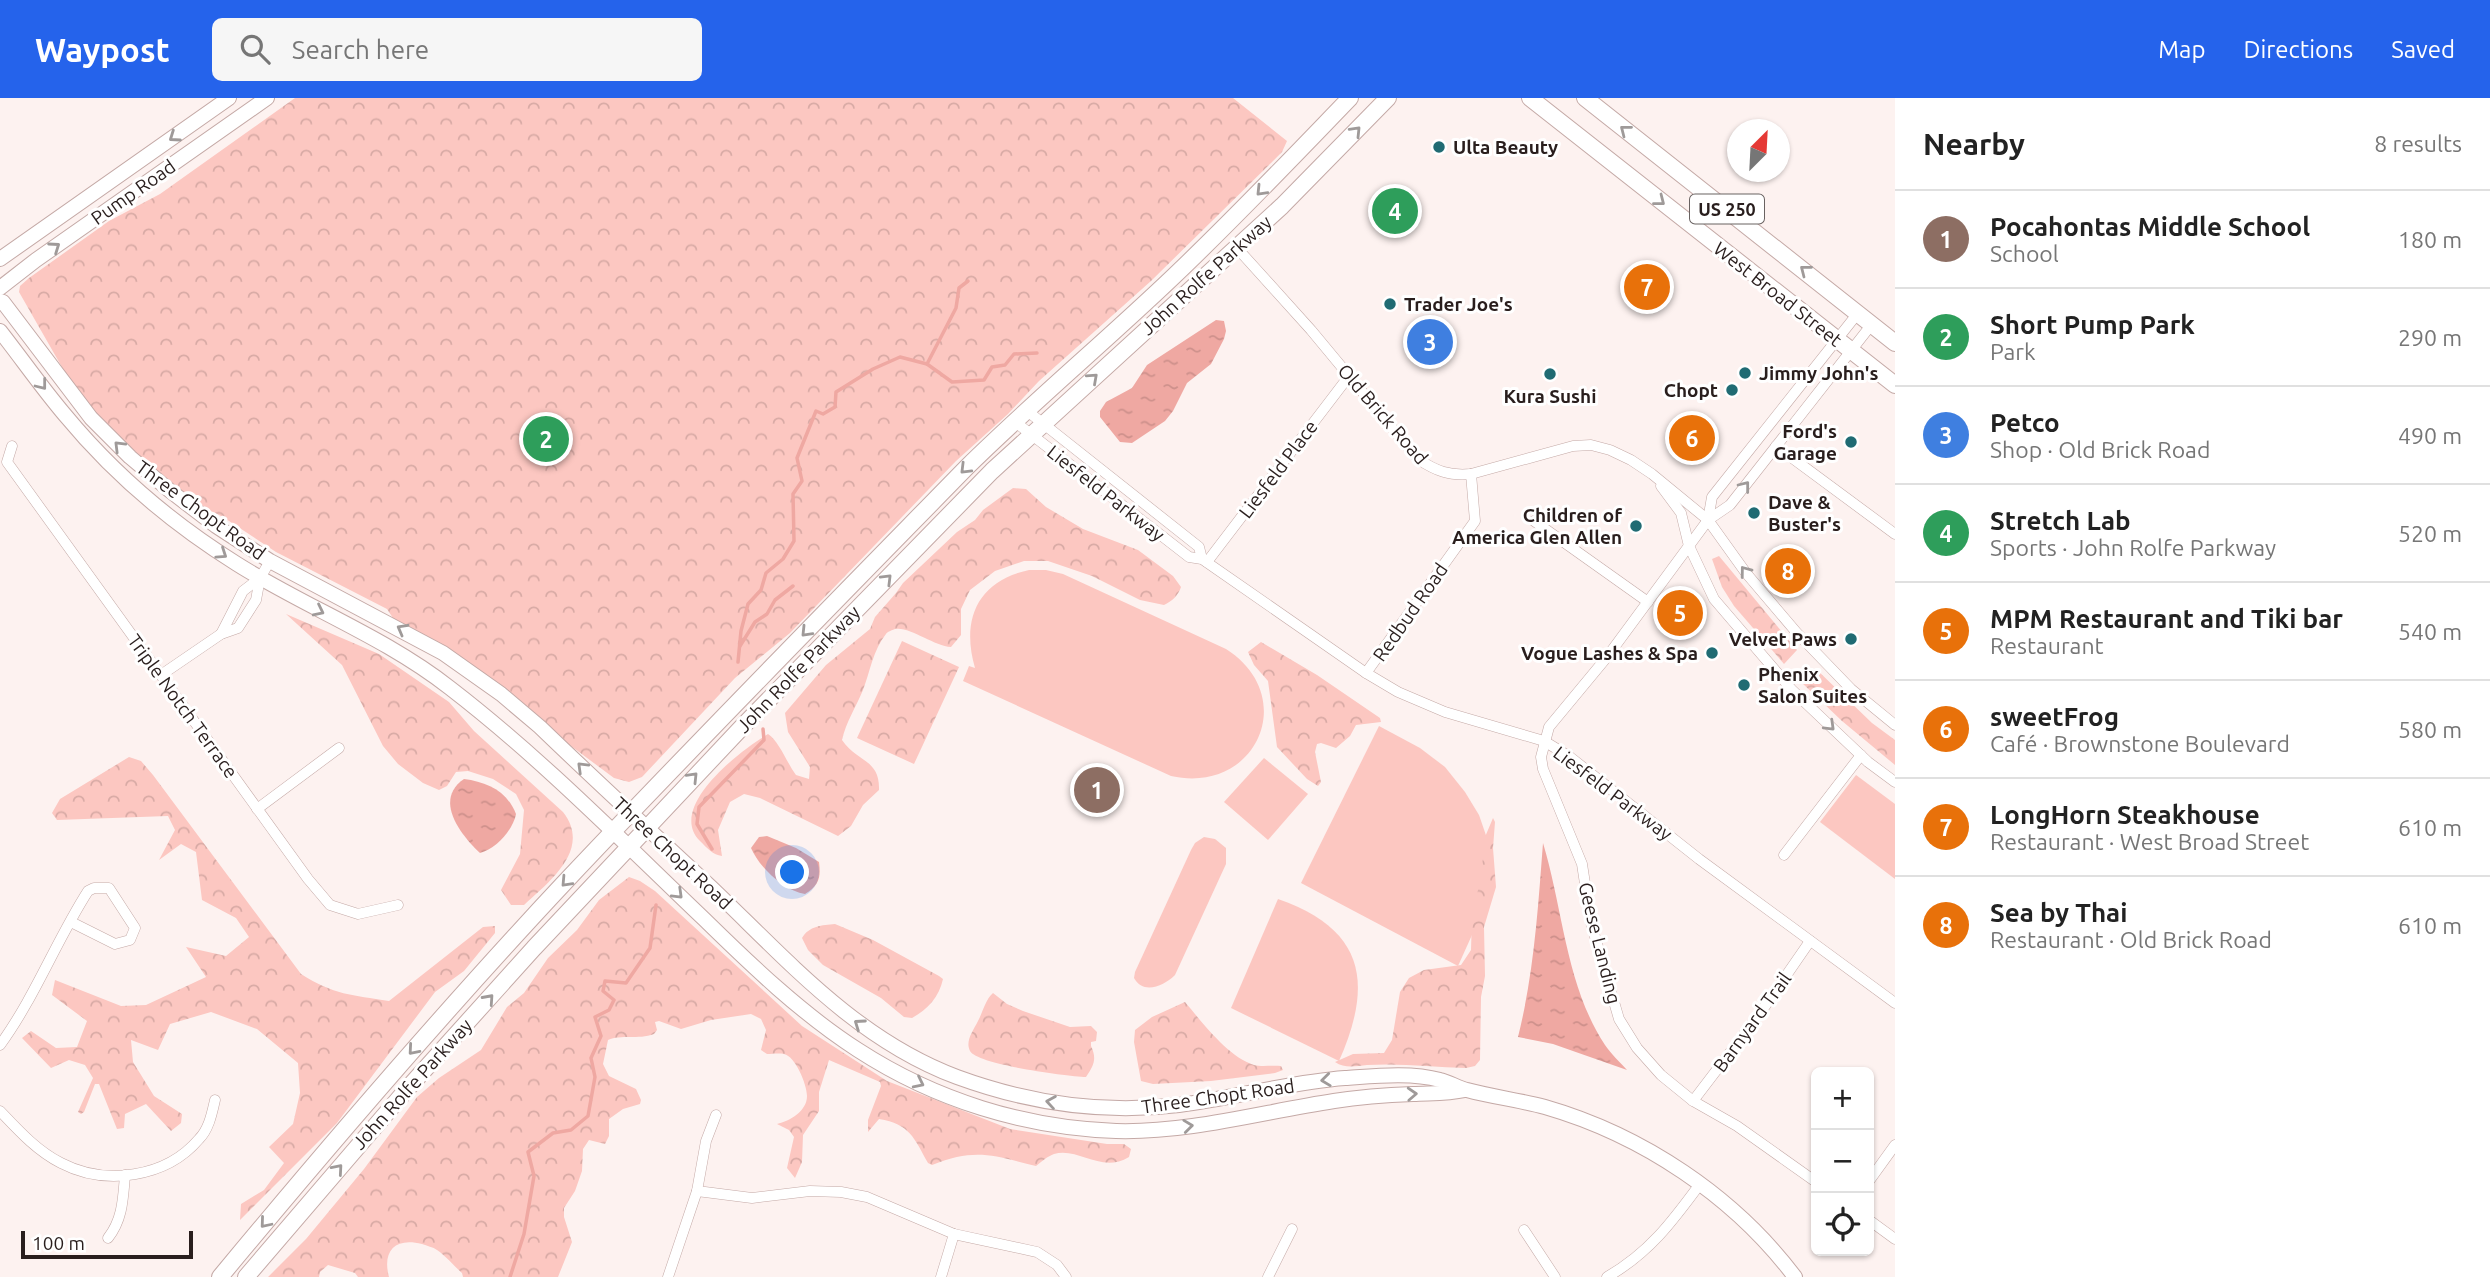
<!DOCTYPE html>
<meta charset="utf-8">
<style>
:root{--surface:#fff;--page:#f6f6f6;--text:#222;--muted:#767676;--line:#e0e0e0;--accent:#2563eb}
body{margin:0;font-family:Ubuntu,sans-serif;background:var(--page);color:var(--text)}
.controls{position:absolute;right:21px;bottom:21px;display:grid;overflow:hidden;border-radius:10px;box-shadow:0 2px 5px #0004}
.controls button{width:63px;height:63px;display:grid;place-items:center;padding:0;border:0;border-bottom:2px solid var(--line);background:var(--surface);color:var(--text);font:35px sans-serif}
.compass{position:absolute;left:1727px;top:21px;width:63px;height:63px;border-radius:50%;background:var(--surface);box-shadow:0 2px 5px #0004;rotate:24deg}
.scale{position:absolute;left:21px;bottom:18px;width:172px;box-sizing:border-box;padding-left:7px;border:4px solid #291e1d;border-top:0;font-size:19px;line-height:24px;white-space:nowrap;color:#291e1d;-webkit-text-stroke:5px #fff;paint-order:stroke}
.you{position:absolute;left:793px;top:775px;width:24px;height:24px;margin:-18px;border:5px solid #fff;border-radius:50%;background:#1a73e8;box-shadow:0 0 0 10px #1a73e833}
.badge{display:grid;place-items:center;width:46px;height:46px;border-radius:50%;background:var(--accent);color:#fff;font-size:23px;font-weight:700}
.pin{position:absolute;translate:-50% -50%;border:4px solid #fff;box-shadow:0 2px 7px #0006}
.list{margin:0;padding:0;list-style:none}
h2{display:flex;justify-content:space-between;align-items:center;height:91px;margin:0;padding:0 28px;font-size:30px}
h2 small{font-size:23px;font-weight:400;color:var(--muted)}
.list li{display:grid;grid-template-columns:46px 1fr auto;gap:21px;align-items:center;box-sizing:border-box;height:98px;padding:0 28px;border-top:2px solid var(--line)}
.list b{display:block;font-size:26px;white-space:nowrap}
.list p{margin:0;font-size:23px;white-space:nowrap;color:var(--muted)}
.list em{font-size:23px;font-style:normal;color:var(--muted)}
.icon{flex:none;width:38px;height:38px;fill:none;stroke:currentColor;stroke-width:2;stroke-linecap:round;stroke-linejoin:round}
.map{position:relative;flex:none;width:1895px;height:1179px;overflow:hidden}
header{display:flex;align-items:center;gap:42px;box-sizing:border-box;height:98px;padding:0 35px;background:var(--accent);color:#fff}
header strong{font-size:33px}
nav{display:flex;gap:38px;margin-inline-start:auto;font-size:24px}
.search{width:490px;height:63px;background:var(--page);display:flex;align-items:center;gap:18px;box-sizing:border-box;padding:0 24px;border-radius:10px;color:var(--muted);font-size:26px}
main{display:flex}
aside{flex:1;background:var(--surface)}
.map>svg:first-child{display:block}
.green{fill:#fcc7c1}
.forest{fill:url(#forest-crowns)}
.water{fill:url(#water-ripples)}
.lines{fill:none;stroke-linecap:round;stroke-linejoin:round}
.stream{stroke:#efa8a2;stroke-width:3.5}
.minor-casing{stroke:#c4a9a6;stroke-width:11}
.secondary-casing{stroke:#c4a9a6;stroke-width:16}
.primary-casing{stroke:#c4a9a6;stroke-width:18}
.minor{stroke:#fff;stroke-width:10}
.secondary{stroke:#fff;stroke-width:14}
.primary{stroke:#fff;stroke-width:16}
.oneway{stroke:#9f9a99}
.poi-dot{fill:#206b73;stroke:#fff;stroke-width:2.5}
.labels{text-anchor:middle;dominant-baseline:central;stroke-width:6;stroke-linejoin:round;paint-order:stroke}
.shield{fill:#fff;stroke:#696261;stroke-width:2}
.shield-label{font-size:18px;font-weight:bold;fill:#291e1d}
.poi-label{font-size:19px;font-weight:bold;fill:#291e1d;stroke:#fff;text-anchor:start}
.street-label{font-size:19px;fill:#291e1d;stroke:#fff}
</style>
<header>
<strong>Waypost</strong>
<div class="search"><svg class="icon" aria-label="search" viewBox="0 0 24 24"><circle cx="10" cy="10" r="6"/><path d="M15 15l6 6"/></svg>Search here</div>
<nav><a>Map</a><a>Directions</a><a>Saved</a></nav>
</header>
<main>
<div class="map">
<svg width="1895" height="1179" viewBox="0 0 1895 1179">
<defs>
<pattern id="forest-crowns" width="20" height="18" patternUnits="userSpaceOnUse" patternTransform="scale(1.75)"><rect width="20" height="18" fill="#fcc7c1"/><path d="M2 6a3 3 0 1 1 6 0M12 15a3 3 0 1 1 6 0" fill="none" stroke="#d8aaa5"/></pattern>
<pattern id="water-ripples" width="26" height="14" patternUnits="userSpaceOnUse" patternTransform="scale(1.75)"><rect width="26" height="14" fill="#efa8a2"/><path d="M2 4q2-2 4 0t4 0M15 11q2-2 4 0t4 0" fill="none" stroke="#cd908b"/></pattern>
</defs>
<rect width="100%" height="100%" fill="#fdf2f0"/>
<g class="green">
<path d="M1029,472H1046L1063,476L1226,551C1300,598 1257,697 1171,678L963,583L969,568L975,570C961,522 977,483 1029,472Z"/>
<polygon points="1379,628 1420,650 1445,669 1465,694 1479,717 1489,746 1481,817 1458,868 1301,785"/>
<polygon points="1264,660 1308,696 1268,742 1224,704"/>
<polygon points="1856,677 1895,706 1895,781 1820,724"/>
<path d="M1204,739L1215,741L1226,750V766L1175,877C1164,888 1143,897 1134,880L1135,874L1191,752L1195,745Z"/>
<path d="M1278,801C1364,831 1374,884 1339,963L1231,910Z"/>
</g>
<g class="forest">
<polygon points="295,0 1233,0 1287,43 1282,54 1273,63 1151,183 1039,283 1008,316 956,363 790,535 735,580 642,679 629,684 614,680 501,596 399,529 387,511 276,454 223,419 169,392 91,320 19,194 20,188 29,180 109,123 160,96"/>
<path d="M1013,390L1026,391L1046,409L1083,431L1138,452L1173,478L1181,489C1178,498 1172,503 1164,507L1140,502L1092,478L1048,463H1024L995,473L970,492L961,511V537L951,549C934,548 909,528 895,531C892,532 887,534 886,536C873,552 870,574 863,592C856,609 846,624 842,642C858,665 880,661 879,692L863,707L851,728L838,738L760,700L744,696L730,704L718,732L722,758C713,757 707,750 700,743C666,709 741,652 768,636C779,643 787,665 796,677L809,681L810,669L788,634L785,615L826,567L870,531L875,519L896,495L903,485L957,434L975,422L983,412Z"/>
<polygon points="1719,458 1797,552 1784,566 1734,508 1722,489 1712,461"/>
<path d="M286,516L379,556L449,604L474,633L563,714C592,751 550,783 524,807H511L501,792L520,756L524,712L516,696L493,681L468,673L456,674L447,688L439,692L423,685L398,666L383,648L342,567Z"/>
<polygon points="902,543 959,569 914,666 857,640"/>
<polygon points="1261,544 1317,577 1380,620 1381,624 1356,627 1350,638 1336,650 1321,645 1317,646 1315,654 1321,684 1318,688 1307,681 1277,649 1268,583 1254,567 1248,554"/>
<polygon points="1815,570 1872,625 1895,642 1895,667 1842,623 1801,584"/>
<path d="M129,659L141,663L153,677L301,876C334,897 352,897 389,903L483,829L495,828V835L464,873L435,894L337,1025L240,1122L241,1106L264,1092L284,1065L269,1049L293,1026L300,995L298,965L257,931L211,914L170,926L158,952L131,942L133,964L154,998L182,1016L181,1025L171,1033L146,1006L125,1016L124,1030L117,1031L99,986H95L84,1014L81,1016L78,1014L93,980L85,967L69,962L51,970L22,940L31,933L56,950L77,949L87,923L52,897L55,882L121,908L146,907L206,879L186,849L226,858L249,839L236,820L202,802L196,754L181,746L159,762L175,732L168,718L57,722L52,715L60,701Z"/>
<path d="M1493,720L1495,724L1493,750L1496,789L1484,829L1485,878L1481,899L1480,962L1475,968L1466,970C1433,969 1400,965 1367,967C1356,968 1345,971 1335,964L1353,956L1384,955L1392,942L1400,894L1409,880L1424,872L1461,867L1471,852L1472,818L1481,779L1485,739Z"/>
<path d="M629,779L640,783L655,793L802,928L887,983L1010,1031L1107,1046H1124L1131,1051L1129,1059C1101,1076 1079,1049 1054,1056C1048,1058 1041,1064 1036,1068C992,1057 975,1050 932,1067L928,1065C914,1040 910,1026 879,1021L868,1034V1022L881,988L880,984L829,962L819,994V1013L803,1037L802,1064L795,1080L787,1070L794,1039L789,1032L777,1026C790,1023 807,1013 807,998C807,986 795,958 784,956C779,955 772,956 767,956L761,952L766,932L761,921L751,916L711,922L681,931L659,923L655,924L657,932L654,936C638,942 621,936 608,942L603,966L609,978L636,991L641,1002L640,1006L623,1011L609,1021V1038L605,1046L589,1042L583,1051L582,1073L575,1093L564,1110V1119L572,1144L558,1179H463L462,1175C454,1168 446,1158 437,1152C433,1149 427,1148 422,1146C395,1139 382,1153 389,1179H358L355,1175L328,1167L320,1174L319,1179H268L306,1141L364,1071L417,999L439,980L481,952L507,909L524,895L548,860L577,832L599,802Z"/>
<path d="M835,826L873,842L939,878L943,881C939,899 928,911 912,920L904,919L881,900L823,867L808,852L802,840C809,828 822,827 835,826Z"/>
<path d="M993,895L1007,906L1023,913L1070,929L1091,928L1097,934L1096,943L1091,944V948C1097,961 1094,967 1086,979C1067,978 978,967 970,953C965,943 973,933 978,923C983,914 985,902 993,895Z"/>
<path d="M1185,904C1202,924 1228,959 1254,967C1262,969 1272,967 1281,968L1283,972L1275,975L1211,983L1153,986L1141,983L1134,944L1135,932L1152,919Z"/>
</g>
<g class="water">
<polygon points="1216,222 1224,223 1226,233 1224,241 1211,266 1187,285 1173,313 1165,323 1132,345 1120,344 1100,319 1100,313 1106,304 1132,290 1147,267"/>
<path d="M464,681C487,684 507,693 516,716C513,732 496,751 480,755C461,737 433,702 464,681Z"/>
<path d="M767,738L796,750L819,764C821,780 819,787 805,796C784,793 759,769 751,750L759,739Z"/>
<path d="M1543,745C1563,811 1566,888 1605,947C1611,956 1620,964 1627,972L1553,946L1518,939C1534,875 1538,810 1543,745Z"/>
</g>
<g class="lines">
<g class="stream">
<polyline points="927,266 956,210 959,190 968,183"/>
<polyline points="740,548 755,524 767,516 775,502 793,488"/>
<polyline points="738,564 741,533 748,506 761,492 766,475 783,461 794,443 793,396 802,383 797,360 816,313 823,316 835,309 836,294 873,271 900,259 927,266 952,284 984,282 992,269 1005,267 1014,256 1037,255"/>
<polyline points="712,751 697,726 699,709 764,642 763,631"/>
<polyline points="510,1179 524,1136 534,1078 528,1054 553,1035 571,1032 588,1018 595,979 591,960 601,938 595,919 609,912 614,902 603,893 605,883 626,885 650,850 656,807"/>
</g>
<defs>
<g id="minor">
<path d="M1237,150L1311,232L1418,361C1436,373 1449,378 1471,376L1573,348L1591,347L1610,352L1631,362L1652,376L1708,422L1746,475L1797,535L1851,591L1895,627"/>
<polyline points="1026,312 1199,449 1202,461"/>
<polyline points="1014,323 1189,459 1202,461 1366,575 1398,594 1445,614 1544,643 1570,659 1699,761 1895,905"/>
<polyline points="12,348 7,364 308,781 330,807 358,816 398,807"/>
<polyline points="1776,348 1895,436"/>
<polyline points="1661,388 1681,415 1689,448 1714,501 1792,592 1868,664 1895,684"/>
<polyline points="1708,422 1712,399 1858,215"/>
<polyline points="1534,423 1648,504"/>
<polyline points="1207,464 1349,278"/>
<polyline points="221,536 243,493 260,480 270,463"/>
<polyline points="1366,575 1475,423 1471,376"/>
<polyline points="161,577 221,536 238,530 256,502 260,480"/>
<polyline points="257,711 339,650"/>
<polyline points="1784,757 1861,657"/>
<path d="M0,947C35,899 56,843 88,793L94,790H109L135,830L130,842L115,846L71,824"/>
<polyline points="1693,1003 1761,914 1810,843"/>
<path d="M0,1013C18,1032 37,1053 61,1065C105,1088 166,1080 199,1041C209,1031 212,1015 215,1002"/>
<polyline points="1869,1083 1895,1047"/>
<polyline points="1816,1084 1737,1028 1693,1003 1661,977 1637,950 1619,921 1591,825 1582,766 1543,671 1541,659 1549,629 1607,559 1708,422 1730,407 1872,226"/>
<polyline points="697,1093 752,1100 810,1093 841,1094 867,1099 954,1136 1037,1154 1057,1167 1066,1179"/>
<polyline points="1869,1122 1895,1141"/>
<polyline points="1524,1132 1555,1179"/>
<path d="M108,1140C123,1121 123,1100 125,1077"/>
<polyline points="668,1179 697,1093 706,1043 716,1017"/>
<polyline points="941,1179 954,1136"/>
<polyline points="1268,1179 1292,1131"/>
<path d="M1607,1179C1649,1155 1672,1124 1700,1086"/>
</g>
<g id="secondary">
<polyline points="0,161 229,0"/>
<polyline points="0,190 36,162 267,0"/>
<path d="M0,203L3,204L91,320L130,359L169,392L216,428L270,463L443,555L501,596L540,629C598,685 657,739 716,794C790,865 858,942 957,979C1028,1005 1104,1016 1179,1007C1235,1000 1289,984 1345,980C1375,978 1411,974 1440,982C1449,984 1458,990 1467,992C1493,999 1519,1002 1545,1009C1642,1037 1734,1098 1795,1179"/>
<path d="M0,233C22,261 42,290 65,317C113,375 173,426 237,466C307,510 385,539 450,590C541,660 621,742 704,821C752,868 802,916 858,952C935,1002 1025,1030 1116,1033C1189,1035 1262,1014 1334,1003C1360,999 1386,997 1413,996C1431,995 1447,996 1465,992"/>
</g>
<g id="primary">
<polyline points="1530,0 1895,287"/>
<polyline points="1585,0 1895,245"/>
<path d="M220,1179C332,1044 446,911 566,783C698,643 833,506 967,369C1034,303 1106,243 1174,178C1235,120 1292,60 1350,0"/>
<polyline points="246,1179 408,990 534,850 742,629 992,373 1282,108 1388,0"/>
</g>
</defs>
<use href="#minor" class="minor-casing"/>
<use href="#secondary" class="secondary-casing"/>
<use href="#primary" class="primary-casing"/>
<use href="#minor" class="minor"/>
<use href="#secondary" class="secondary"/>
<use href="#primary" class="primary"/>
</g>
<defs><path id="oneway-chevron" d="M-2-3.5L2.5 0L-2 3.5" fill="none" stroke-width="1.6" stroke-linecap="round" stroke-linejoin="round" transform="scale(1.75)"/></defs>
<g class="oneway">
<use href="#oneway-chevron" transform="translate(1625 32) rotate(-142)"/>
<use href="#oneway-chevron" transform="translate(1356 33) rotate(-46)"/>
<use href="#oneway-chevron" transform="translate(174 39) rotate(145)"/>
<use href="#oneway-chevron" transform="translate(1261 93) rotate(134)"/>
<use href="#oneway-chevron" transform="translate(1660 103) rotate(38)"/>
<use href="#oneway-chevron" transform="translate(55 149) rotate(-35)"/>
<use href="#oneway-chevron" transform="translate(1805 172) rotate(-142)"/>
<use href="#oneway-chevron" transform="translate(1093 280) rotate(-42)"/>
<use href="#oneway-chevron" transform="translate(42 287) rotate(52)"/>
<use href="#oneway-chevron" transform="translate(119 348) rotate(-135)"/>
<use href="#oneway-chevron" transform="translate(965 371) rotate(135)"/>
<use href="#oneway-chevron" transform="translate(1745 388) rotate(-52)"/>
<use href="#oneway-chevron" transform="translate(222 456) rotate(34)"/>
<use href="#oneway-chevron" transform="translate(1745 473) rotate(-127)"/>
<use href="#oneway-chevron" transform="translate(887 481) rotate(-45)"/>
<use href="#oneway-chevron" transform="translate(319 513) rotate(26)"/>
<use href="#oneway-chevron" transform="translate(402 531) rotate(-151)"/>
<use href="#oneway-chevron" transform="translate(806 534) rotate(134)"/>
<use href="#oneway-chevron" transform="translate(1830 628) rotate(44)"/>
<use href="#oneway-chevron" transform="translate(582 669) rotate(-136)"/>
<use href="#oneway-chevron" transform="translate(693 679) rotate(-46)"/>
<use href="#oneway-chevron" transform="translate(566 784) rotate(133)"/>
<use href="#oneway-chevron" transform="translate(678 796) rotate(44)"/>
<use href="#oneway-chevron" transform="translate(489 901) rotate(-48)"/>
<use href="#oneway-chevron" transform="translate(859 926) rotate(-145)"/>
<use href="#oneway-chevron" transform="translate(413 952) rotate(131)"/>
<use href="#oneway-chevron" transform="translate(1326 982) rotate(173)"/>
<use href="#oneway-chevron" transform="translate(919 985) rotate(26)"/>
<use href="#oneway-chevron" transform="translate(1412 996) rotate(-3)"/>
<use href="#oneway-chevron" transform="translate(1051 1004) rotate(-171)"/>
<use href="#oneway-chevron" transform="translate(1188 1028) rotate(-7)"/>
<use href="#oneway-chevron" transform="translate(338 1071) rotate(-49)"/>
<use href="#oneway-chevron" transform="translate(265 1125) rotate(130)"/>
</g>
<g class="poi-dot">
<circle cx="1439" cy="49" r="7"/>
<circle cx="1390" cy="206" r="7"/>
<circle cx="1745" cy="275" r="7"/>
<circle cx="1550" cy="276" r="7"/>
<circle cx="1732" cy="292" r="7"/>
<circle cx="1851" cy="344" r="7"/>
<circle cx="1754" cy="415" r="7"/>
<circle cx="1636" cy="428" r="7"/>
<circle cx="1851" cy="541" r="7"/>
<circle cx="1712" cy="555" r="7"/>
<circle cx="1744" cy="587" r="7"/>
</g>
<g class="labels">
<rect class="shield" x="1690" y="96.5" width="74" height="29" rx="5"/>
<g class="shield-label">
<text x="1727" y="111">US 250</text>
</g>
<g class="poi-label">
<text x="1453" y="49">Ulta Beauty</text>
<text x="1404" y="206">Trader Joe's</text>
<text x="1759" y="275">Jimmy John's</text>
<text x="1718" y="292" text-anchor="end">Chopt</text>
<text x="1550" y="298" text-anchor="middle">Kura Sushi</text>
<text x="1837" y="333" text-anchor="end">Ford's<tspan x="1837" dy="22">Garage</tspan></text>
<text x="1768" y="404">Dave &amp;<tspan x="1768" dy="22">Buster's</tspan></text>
<text x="1622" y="417" text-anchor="end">Children of<tspan x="1622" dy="22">America Glen Allen</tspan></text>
<text x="1837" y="541" text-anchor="end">Velvet Paws</text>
<text x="1698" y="555" text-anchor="end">Vogue Lashes &amp; Spa</text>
<text x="1758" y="576">Phenix<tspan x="1758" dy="22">Salon Suites</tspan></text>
</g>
<g class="street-label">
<text transform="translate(133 94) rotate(-35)">Pump Road</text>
<text transform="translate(1206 177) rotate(-42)">John Rolfe Parkway</text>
<text transform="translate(1778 196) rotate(38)">West Broad Street</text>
<text transform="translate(1383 316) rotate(49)">Old Brick Road</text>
<text transform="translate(1278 371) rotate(-53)">Liesfeld Place</text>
<text transform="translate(1106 395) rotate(38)">Liesfeld Parkway</text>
<text transform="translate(201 412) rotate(36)">Three Chopt Road</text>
<text transform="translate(1410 514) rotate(-55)">Redbud Road</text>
<text transform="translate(798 571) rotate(-46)">John Rolfe Parkway</text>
<text transform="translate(183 608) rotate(54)">Triple Notch Terrace</text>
<text transform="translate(1613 695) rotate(37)">Liesfeld Parkway</text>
<text transform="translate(673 755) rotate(43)">Three Chopt Road</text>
<text transform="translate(1600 845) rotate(76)">Geese Landing</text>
<text transform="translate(1752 924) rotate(-54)">Barnyard Trail</text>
<text transform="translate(412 986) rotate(-48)">John Rolfe Parkway</text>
<text transform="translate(1218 998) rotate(-8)">Three Chopt Road</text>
</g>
</g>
</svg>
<div class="controls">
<button>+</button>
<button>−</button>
<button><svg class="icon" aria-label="locate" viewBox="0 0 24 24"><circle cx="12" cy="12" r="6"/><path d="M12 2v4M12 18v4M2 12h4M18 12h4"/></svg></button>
</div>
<svg class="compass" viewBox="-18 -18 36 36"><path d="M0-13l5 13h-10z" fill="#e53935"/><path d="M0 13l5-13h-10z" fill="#767676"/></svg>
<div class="scale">100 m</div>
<div class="you"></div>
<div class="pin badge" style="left:1097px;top:692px;background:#8d6e63">1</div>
<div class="pin badge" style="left:546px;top:341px;background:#2e9e5b">2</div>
<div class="pin badge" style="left:1430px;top:244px;background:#3f7fe0">3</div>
<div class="pin badge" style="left:1395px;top:113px;background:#2e9e5b">4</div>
<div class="pin badge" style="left:1680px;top:515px;background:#e8710a">5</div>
<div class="pin badge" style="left:1692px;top:340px;background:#e8710a">6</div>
<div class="pin badge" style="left:1647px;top:189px;background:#e8710a">7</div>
<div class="pin badge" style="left:1788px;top:473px;background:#e8710a">8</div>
</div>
<aside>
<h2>Nearby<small>8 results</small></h2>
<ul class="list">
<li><span class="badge" style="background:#8d6e63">1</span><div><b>Pocahontas Middle School</b><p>School</p></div><em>180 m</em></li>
<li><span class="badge" style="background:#2e9e5b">2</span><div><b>Short Pump Park</b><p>Park</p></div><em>290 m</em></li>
<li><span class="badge" style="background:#3f7fe0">3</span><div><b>Petco</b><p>Shop · Old Brick Road</p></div><em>490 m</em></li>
<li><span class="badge" style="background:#2e9e5b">4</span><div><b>Stretch Lab</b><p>Sports · John Rolfe Parkway</p></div><em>520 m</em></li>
<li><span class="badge" style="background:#e8710a">5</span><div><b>MPM Restaurant and Tiki bar</b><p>Restaurant</p></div><em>540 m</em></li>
<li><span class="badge" style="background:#e8710a">6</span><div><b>sweetFrog</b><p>Café · Brownstone Boulevard</p></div><em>580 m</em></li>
<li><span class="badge" style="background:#e8710a">7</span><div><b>LongHorn Steakhouse</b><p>Restaurant · West Broad Street</p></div><em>610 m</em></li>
<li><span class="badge" style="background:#e8710a">8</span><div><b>Sea by Thai</b><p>Restaurant · Old Brick Road</p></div><em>610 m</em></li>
</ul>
</aside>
</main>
